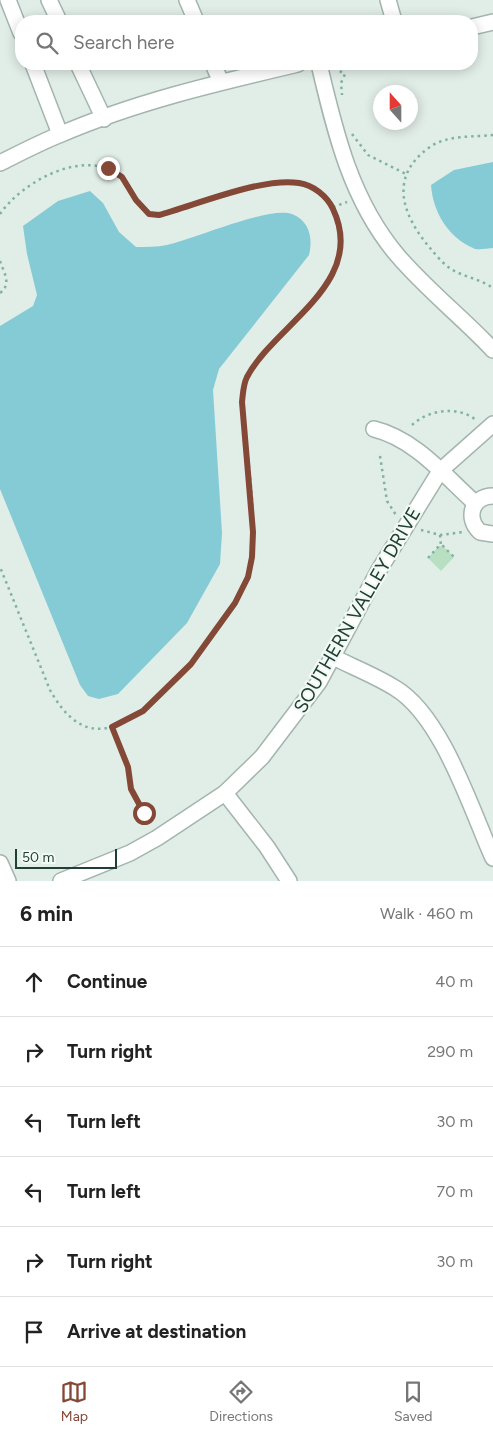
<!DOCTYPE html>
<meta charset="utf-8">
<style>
:root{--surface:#fff;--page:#f2f2f2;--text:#222;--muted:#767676;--line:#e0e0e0;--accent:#844836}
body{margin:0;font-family:Figtree,sans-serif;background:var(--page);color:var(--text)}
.compass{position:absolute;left:373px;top:85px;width:45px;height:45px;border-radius:50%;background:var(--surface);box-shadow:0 2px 12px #0003;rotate:339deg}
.scale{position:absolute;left:15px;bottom:12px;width:102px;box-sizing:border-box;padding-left:5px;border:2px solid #203f36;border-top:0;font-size:14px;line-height:18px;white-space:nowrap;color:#203f36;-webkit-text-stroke:4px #f2f9f5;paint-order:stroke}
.stop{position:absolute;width:15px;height:15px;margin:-11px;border:4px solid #844836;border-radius:50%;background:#fff}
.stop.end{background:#844836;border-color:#fff;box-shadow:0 1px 5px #0008}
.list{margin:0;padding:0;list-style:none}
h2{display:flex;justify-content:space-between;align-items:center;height:65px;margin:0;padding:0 20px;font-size:21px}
h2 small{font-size:16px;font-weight:400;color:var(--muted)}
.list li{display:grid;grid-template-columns:32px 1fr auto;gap:15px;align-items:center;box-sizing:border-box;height:70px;padding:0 20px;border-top:1px solid var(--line)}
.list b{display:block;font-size:19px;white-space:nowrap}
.list em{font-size:16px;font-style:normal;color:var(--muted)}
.icon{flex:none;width:28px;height:28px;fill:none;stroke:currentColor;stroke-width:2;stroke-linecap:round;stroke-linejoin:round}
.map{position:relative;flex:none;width:493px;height:881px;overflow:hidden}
.search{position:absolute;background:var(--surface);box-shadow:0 2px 12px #0003;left:15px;right:15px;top:15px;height:55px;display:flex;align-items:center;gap:12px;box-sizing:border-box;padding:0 18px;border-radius:20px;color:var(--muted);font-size:19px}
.sheet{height:485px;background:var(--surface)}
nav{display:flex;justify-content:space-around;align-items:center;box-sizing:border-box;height:70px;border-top:1px solid var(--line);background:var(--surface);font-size:14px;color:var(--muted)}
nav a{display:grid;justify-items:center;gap:2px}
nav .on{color:var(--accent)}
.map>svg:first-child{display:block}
.green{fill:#b8dfc2}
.water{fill:#84cbd6}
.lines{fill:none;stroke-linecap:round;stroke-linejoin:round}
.minor-casing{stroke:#a3b5ae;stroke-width:18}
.path{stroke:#7fb3a1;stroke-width:2.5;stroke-dasharray:2.5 4;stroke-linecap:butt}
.minor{stroke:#fff;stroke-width:15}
.route{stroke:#844836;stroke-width:6}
.labels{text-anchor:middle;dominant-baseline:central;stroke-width:4.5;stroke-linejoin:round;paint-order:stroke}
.street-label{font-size:19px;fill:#203f36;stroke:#f2f9f5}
</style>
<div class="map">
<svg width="493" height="881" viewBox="0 0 493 881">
<rect width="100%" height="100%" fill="#e1ede7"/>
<polygon class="green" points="439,546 443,546 454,557 441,571 428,558"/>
<g class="water">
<path d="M493,162V248C487,248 478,251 473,248C448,237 433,212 431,185L454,170Z"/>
<path d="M90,191L103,203L119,232L136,247C146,247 157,247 167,245C194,239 269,206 292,214C310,221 313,239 309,255L219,369L213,390L222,533L220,564L187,623L118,694L99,699L88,696L80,685L0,489V326L33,306L37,295L27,254L23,226L58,201Z"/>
</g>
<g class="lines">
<defs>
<g id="minor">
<polyline points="8,0 21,33"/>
<polyline points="49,0 59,21"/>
<polyline points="187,0 196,21"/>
<polyline points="388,0 394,21"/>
<polyline points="472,27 493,22"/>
<polyline points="33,64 60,134"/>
<polyline points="78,64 104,119"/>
<polyline points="213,64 221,82"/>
<path d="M319,64C335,132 351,201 398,256C427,290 463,318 493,350"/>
<path d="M0,163C20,153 39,143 59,135C135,102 217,83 298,64"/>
<path d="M374,429C415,439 445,476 475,503"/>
<path d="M493,496C472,496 465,518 480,532L493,534"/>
<path d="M333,657C353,667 376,676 395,688C442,716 471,809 493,858"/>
<polyline points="225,793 267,847 289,881"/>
<polyline points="0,863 8,881"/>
<polyline points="61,881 130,853 157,838 225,793 262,757 319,682 379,570 440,471 493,424"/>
</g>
</defs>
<use href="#minor" class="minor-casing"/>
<g class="path">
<polyline points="334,68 345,74 341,83 342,95"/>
<polyline points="352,134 368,155 406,174"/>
<path d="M493,135C474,137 446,135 430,147C388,176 402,215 430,248C436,255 443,264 451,269C464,277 480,279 493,288"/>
<polyline points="333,207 347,202"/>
<path d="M0,214C22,182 83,148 119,175C132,185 135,204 149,214L159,215C196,205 262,176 299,183C313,185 327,196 333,209C368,283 275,324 247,377C243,385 243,394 242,402C246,447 261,536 248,577C235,615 176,685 144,711C130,721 108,732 91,728C72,724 59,706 50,690L0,567"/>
<path d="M0,261C4,273 12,284 0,293"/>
<path d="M412,425C428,410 457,405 476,420"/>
<polyline points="380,456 387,501 396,515"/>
<polyline points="421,530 440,535 464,532"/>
<polyline points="440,535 441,546"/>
<polyline points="428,558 439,546 443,546 454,557"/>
<polyline points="112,727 128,767 131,789 143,813"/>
</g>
<use href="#minor" class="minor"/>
</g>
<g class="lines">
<path class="route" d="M108,168L122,177L136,200L149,214L159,215C196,205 262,177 299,183C313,185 327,196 333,209C368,283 275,324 247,377C243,385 243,394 242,402L253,532L252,557L248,577L235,603L191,664L143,711L112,727L128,767L131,789L144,813"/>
</g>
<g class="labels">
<g class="street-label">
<text transform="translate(357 610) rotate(-60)">SOUTHERN VALLEY DRIVE</text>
</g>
</g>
</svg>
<svg class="compass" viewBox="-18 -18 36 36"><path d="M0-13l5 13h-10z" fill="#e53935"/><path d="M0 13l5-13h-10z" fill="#767676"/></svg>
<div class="scale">50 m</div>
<div class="stop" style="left:144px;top:813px"></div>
<div class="stop end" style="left:108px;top:168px"></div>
<div class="search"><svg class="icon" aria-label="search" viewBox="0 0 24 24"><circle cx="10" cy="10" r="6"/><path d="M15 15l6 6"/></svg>Search here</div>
</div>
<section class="sheet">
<h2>6 min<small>Walk · 460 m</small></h2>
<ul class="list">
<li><svg class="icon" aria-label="ahead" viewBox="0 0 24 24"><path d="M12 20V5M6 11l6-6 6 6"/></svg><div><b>Continue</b></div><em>40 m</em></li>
<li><svg class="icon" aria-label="right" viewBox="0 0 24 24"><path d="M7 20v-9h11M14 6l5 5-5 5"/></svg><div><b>Turn right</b></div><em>290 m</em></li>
<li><svg class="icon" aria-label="left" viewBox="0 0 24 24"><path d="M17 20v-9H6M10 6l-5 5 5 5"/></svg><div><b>Turn left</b></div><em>30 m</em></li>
<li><svg class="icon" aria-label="left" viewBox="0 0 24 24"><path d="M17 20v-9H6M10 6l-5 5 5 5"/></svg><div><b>Turn left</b></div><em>70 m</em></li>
<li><svg class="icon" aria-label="right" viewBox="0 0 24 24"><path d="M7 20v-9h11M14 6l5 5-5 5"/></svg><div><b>Turn right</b></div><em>30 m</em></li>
<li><svg class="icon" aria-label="arrive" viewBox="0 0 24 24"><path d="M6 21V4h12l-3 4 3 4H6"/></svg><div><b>Arrive at destination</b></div></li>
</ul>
</section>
<nav>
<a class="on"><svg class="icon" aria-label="map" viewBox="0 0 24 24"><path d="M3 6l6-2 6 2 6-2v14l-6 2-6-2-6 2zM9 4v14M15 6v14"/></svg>Map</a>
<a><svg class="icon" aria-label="directions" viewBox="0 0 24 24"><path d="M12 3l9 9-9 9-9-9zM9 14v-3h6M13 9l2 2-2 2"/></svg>Directions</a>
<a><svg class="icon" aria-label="saved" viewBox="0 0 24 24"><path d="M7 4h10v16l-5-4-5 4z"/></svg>Saved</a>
</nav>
